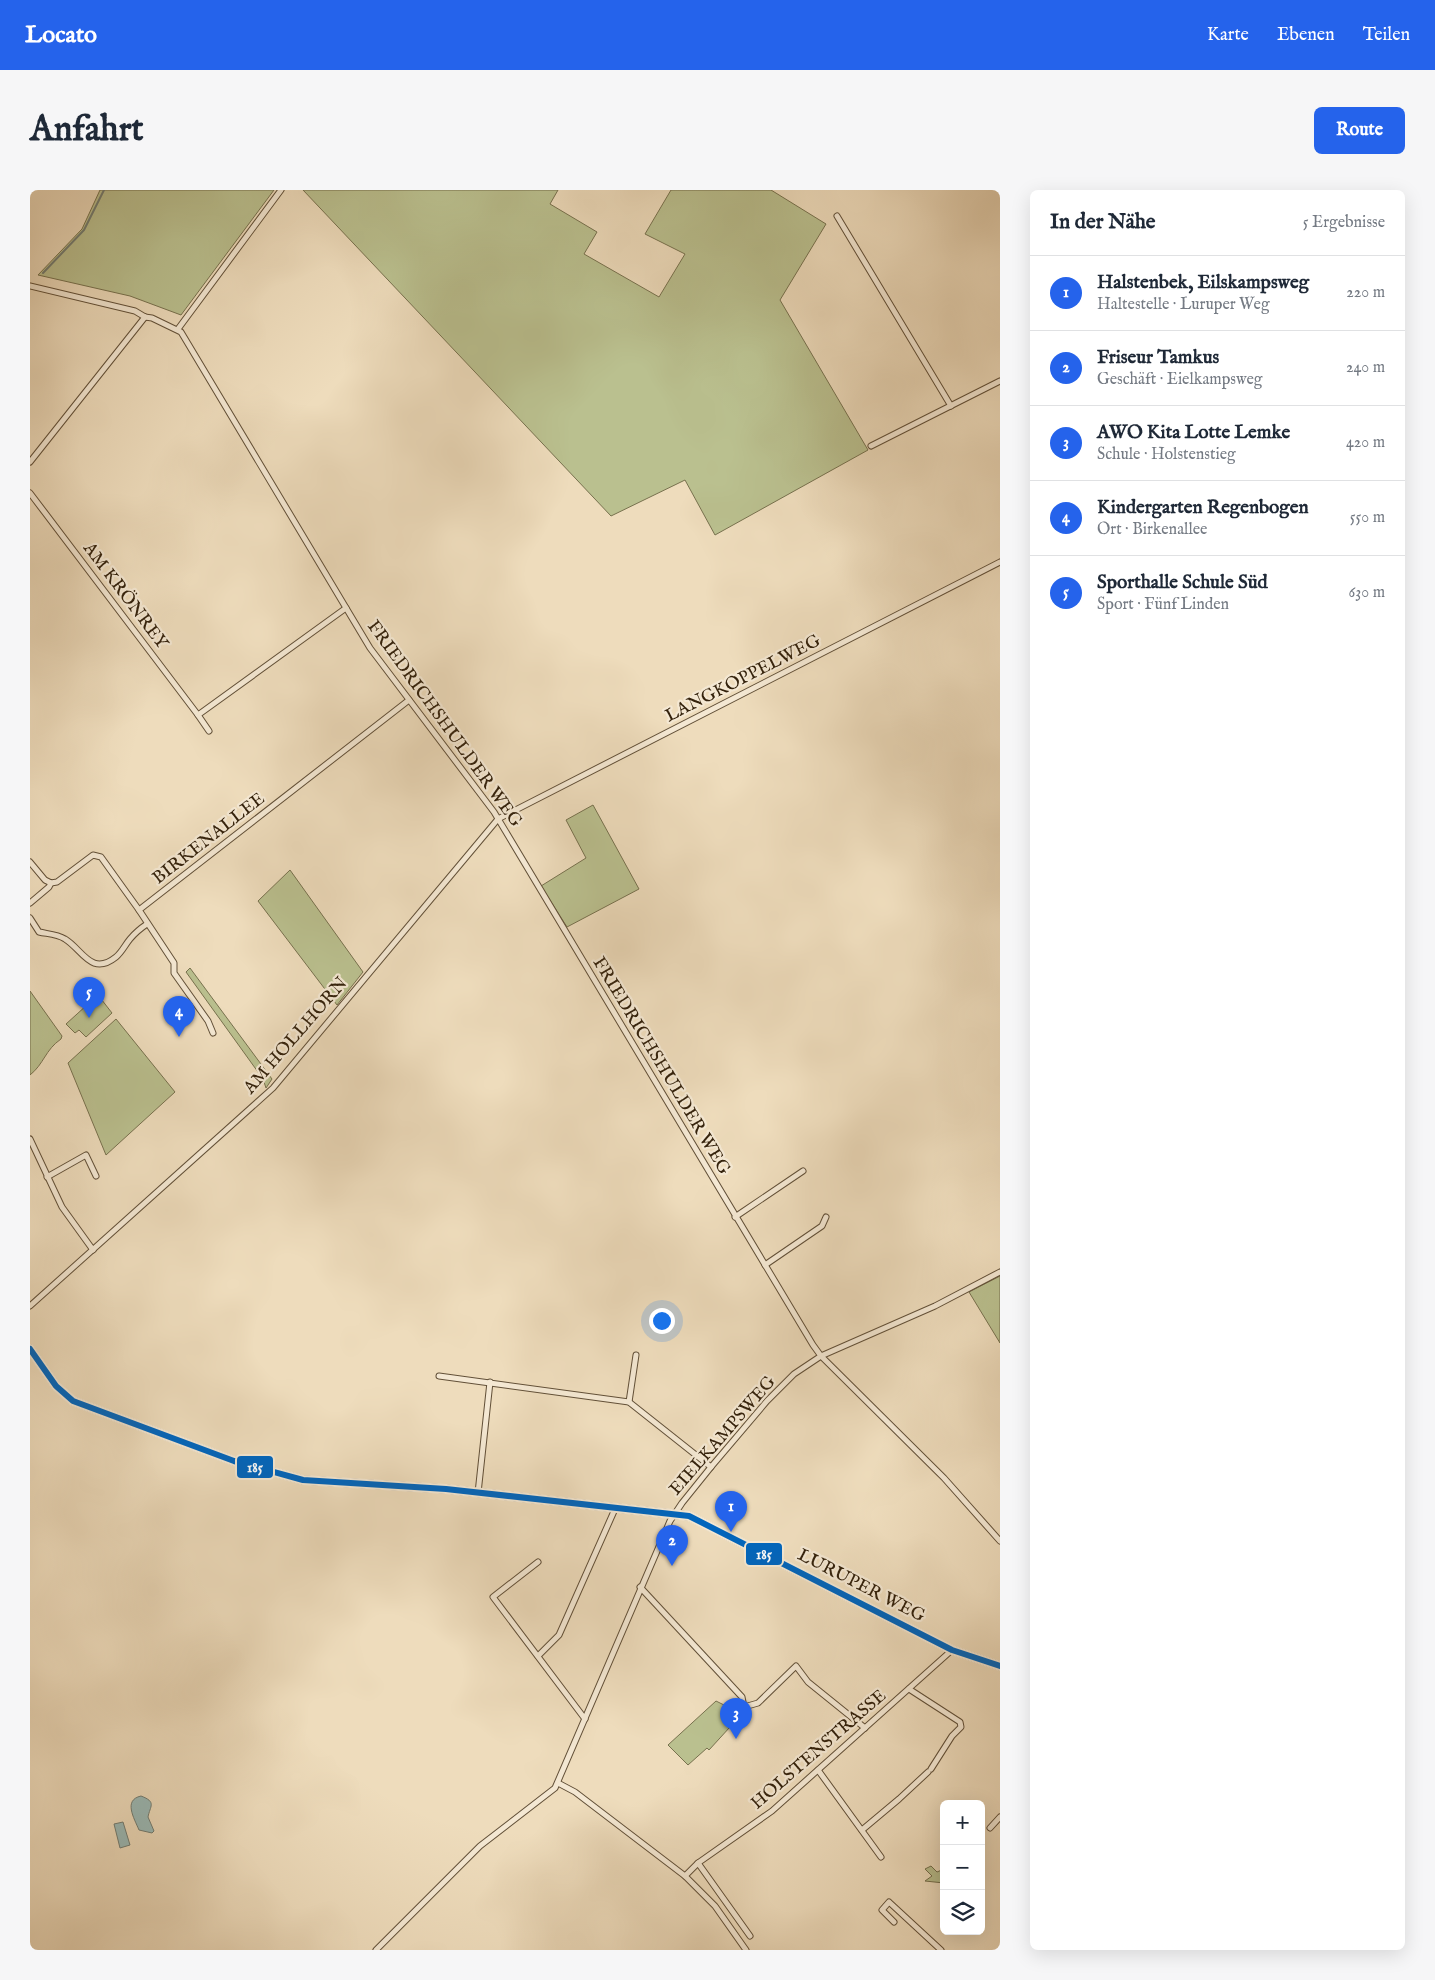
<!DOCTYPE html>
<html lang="de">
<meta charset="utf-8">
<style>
:root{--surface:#fff;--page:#f6f6f7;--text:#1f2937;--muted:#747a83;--line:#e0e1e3;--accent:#2563eb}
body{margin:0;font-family:"IM FELL English",serif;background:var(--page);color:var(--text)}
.controls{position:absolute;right:15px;bottom:15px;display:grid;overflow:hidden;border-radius:8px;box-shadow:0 5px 20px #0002}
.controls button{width:45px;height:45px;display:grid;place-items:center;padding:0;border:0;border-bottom:1px solid var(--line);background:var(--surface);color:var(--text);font:25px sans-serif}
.you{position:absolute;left:631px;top:1130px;width:18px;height:18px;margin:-12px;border:4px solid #fff;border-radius:50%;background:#1a73e8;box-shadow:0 0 0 8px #1a73e833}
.badge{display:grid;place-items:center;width:32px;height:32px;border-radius:50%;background:var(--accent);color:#fff;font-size:16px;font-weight:700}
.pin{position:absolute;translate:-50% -41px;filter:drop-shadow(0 1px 2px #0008)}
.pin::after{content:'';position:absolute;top:26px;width:18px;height:15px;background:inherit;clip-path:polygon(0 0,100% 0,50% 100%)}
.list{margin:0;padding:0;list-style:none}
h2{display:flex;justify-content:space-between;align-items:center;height:65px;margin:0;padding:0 20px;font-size:21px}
h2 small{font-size:16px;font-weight:400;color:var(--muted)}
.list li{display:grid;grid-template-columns:32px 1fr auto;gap:15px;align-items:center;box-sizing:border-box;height:75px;padding:0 20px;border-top:1px solid var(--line)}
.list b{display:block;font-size:19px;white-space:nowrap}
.list p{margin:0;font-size:16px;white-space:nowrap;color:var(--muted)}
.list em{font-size:16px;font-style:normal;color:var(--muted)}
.icon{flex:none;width:28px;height:28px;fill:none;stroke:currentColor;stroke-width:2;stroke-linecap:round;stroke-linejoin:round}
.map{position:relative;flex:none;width:970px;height:1760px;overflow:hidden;border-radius:8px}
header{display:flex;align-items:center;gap:30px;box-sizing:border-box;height:70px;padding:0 25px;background:var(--accent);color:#fff}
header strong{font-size:24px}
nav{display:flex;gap:28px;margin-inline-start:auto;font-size:18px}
.intro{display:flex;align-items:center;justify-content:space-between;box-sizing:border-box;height:120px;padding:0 30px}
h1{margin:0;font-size:35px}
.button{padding:12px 22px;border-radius:8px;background:var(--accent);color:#fff;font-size:18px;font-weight:700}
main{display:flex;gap:30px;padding:0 30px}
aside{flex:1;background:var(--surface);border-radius:8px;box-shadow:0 5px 20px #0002}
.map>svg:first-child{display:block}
.green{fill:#bac08f;stroke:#77714e}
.water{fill:#9bbab7;stroke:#727d73}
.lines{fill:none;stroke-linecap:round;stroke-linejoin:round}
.stream{stroke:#727d73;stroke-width:2}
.street-casing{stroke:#625038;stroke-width:7}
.secondary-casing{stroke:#34220c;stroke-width:9}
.street{stroke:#f4e8d3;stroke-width:5}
.secondary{stroke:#f4e8d3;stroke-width:8}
.bus-1-casing{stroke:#f4e8d3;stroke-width:10}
.bus-1{stroke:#0065bd;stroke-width:6}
.labels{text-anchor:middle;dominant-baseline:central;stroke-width:4.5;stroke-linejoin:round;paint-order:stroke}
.street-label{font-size:18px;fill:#34220c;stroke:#f4e8d3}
.line-badge{stroke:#f4e8d3;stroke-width:2}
.badge-label{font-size:14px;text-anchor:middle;font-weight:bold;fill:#fff}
</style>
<header>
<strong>Locato</strong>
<nav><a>Karte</a><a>Ebenen</a><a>Teilen</a></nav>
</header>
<div class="intro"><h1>Anfahrt</h1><a class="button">Route</a></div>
<main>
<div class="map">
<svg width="970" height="1760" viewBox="0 0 970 1760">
<rect width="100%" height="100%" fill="#eedcbc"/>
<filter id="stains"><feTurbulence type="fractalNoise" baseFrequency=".004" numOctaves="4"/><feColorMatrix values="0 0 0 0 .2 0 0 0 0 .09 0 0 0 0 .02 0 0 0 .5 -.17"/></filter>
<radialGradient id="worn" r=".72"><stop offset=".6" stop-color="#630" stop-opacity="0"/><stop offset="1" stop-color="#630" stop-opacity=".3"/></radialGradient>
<g class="green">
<polygon points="70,0 244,0 151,125 100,106 8,85 52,39"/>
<polygon points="273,0 528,0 520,14 567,42 554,64 629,107 655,64 615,44 641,0 741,0 796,34 750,110 838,260 685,345 655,290 581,326"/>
<polygon points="563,615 609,699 537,737 511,696 556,668 536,630"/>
<polygon points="260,680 333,782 307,815 228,711"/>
<polygon points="160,778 242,889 236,898 233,889 156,782"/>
<path d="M0,801L32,846L31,849C15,860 14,874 0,885Z"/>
<polygon points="68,805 82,823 56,847 49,840 45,843 36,834"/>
<polygon points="86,829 145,902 76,965 38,873"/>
<polygon points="970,1086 970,1153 939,1102"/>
<polygon points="686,1511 698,1517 705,1524 697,1533 700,1537 679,1560 677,1558 658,1575 638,1555"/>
<polygon points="901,1676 907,1682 914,1679 914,1693 895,1691 902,1686 895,1679"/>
</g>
<g class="water">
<path d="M111,1606C127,1612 120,1616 118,1627L124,1641L122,1643L109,1640C104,1628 93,1610 111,1606Z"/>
<polygon points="93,1632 100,1655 90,1658 84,1634"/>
</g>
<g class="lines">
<polyline class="stream" points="13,83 54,40 74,0"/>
<defs>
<g id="street">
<polyline points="807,26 921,216"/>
<polyline points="0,96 105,121 115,127"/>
<polyline points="115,127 122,128 151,142 340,458 464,622 783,1155 791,1166 914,1288 970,1351"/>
<polyline points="148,139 251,0"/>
<polyline points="841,256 970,191"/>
<polyline points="0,272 115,127"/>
<polyline points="0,303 168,525 316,418"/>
<polyline points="168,525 179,541"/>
<polyline points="0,672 15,690 21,693 27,692 63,665 71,667 109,720"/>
<polyline points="0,713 19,697 21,693"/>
<path d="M0,728L9,742C18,744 27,744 35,749C52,759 61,787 86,767C92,762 95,755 100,749C105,743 111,738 117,734"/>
<polyline points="183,843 178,831 144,783 144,773 109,720 379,510"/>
<polyline points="0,949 32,1017 63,1060"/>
<polyline points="17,987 56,965 66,986"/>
<polyline points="705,1027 773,981"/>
<polyline points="735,1075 792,1036 796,1027"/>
<polyline points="0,1116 243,898 468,629 970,372"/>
<polyline points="409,1186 599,1212 681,1277"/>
<polyline points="599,1212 606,1165"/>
<polyline points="448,1303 460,1192"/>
<polyline points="508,1372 463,1407 555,1529"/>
<polyline points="610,1397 712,1507 714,1517 728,1513 766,1476 778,1492 835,1538"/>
<polyline points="508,1466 529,1445 585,1319"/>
<polyline points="879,1499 930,1532 931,1537 922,1546 901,1579"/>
<polyline points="788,1580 851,1667"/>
<polyline points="528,1593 545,1602 655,1686 685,1716 716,1760"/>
<polyline points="960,1638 970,1627"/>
<polyline points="832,1640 869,1609 898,1582"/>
<polyline points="668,1673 720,1746"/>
<polyline points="655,1686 668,1673 742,1621 922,1460"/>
<polyline points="864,1732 852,1720 859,1712 911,1760"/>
<polyline points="346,1760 450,1656 525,1598 640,1331 652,1313 681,1277 737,1211 764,1184 791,1166 905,1116 970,1082"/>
</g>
<polyline id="secondary" points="0,1159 26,1196 43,1211 204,1271 273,1290 416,1299 659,1326 922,1460 970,1476"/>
</defs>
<use href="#street" class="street-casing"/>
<use href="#secondary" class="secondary-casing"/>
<use href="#street" class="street"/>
<use href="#secondary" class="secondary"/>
<defs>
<polyline id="bus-1" points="0,1159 26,1196 43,1211 204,1271 273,1290 416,1299 659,1326 922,1460 970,1476"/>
</defs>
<use href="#bus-1" class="bus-1-casing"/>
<use href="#bus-1" class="bus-1"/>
</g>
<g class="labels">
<g class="street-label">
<text transform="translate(95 406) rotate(53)">AM KRÖNREY</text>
<text transform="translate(713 489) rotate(-27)">LANGKOPPELWEG</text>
<text transform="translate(414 534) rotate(54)">FRIEDRICHSHULDER WEG</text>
<text transform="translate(179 649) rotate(-38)">BIRKENALLEE</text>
<text transform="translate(266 846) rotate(-49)">AM HOLLHORN</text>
<text transform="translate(631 876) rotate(59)">FRIEDRICHSHULDER WEG</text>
<text transform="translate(693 1246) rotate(-49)">EIELKAMPSWEG</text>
<text transform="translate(831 1396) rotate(27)">LURUPER WEG</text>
<text transform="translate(789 1560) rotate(-41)">HOLSTENSTRASSE</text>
</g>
</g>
<g class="line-badge">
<rect x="206" y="1265" width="38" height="24" rx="5" fill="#0065bd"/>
<rect x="715" y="1352" width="38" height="24" rx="5" fill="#0065bd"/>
</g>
<g class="badge-label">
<text x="225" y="1282">185</text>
<text x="734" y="1369">185</text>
</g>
<rect width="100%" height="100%" filter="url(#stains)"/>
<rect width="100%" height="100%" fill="url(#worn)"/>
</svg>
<div class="controls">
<button>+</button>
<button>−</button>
<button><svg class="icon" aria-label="layers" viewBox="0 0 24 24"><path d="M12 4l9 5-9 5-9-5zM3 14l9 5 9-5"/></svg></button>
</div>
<div class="you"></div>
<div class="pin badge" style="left:701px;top:1342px">1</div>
<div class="pin badge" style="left:642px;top:1376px">2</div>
<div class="pin badge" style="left:706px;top:1549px">3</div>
<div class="pin badge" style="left:149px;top:847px">4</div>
<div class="pin badge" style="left:59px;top:828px">5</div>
</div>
<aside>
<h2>In der Nähe<small>5 Ergebnisse</small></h2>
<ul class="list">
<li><span class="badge">1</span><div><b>Halstenbek, Eilskampsweg</b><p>Haltestelle · Luruper Weg</p></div><em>220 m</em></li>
<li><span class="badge">2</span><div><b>Friseur Tamkus</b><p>Geschäft · Eielkampsweg</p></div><em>240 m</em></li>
<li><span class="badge">3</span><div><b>AWO Kita Lotte Lemke</b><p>Schule · Holstenstieg</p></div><em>420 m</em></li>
<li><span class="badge">4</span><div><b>Kindergarten Regenbogen</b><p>Ort · Birkenallee</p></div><em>550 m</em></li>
<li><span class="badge">5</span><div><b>Sporthalle Schule Süd</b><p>Sport · Fünf Linden</p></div><em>630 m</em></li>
</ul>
</aside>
</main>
